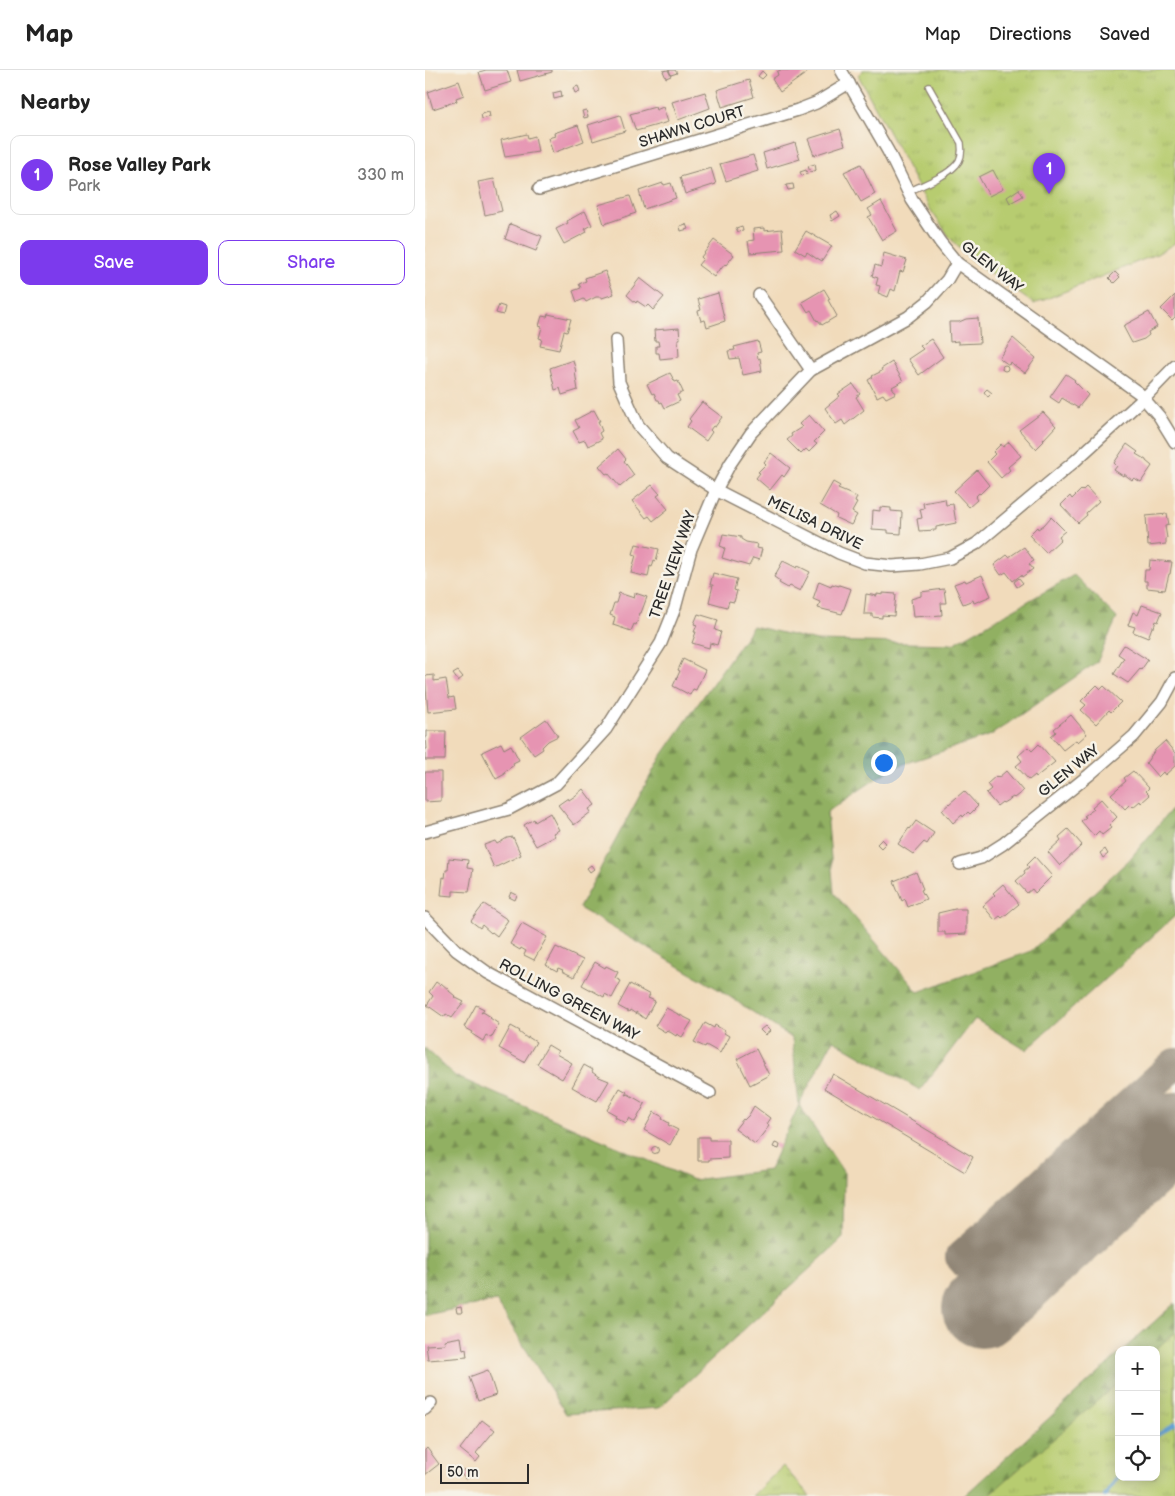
<!DOCTYPE html>
<meta charset="utf-8">
<style>
:root{--surface:#fff;--page:#f6f6f6;--text:#222;--muted:#767676;--line:#e0e0e0;--accent:#7c3aed}
body{margin:0;font-family:"Balsamiq Sans",sans-serif;background:var(--page);color:var(--text)}
.controls{position:absolute;right:15px;bottom:15px;display:grid;overflow:hidden;border-radius:10px;box-shadow:0 2px 12px #0003}
.controls button{width:45px;height:45px;display:grid;place-items:center;padding:0;border:0;border-bottom:1px solid var(--line);background:var(--surface);color:var(--text);font:25px sans-serif}
.scale{position:absolute;left:15px;bottom:12px;width:89px;box-sizing:border-box;padding-left:5px;border:2px solid #2b2b2b;border-top:0;font-size:14px;line-height:18px;white-space:nowrap;color:#2b2b2b;-webkit-text-stroke:4px #f7f3e8;paint-order:stroke}
.you{position:absolute;left:458px;top:692px;width:18px;height:18px;margin:-12px;border:4px solid #fff;border-radius:50%;background:#1a73e8;box-shadow:0 0 0 8px #1a73e833}
.badge{display:grid;place-items:center;width:32px;height:32px;border-radius:50%;background:var(--accent);color:#fff;font-size:16px;font-weight:700}
.pin{position:absolute;translate:-50% -41px;filter:drop-shadow(0 1px 2px #0008)}
.pin::after{content:'';position:absolute;top:26px;width:18px;height:15px;background:inherit;clip-path:polygon(0 0,100% 0,50% 100%)}
.list{margin:0;padding:0;list-style:none}
h2{display:flex;justify-content:space-between;align-items:center;height:65px;margin:0;padding:0 20px;font-size:21px}
h2 small{font-size:16px;font-weight:400;color:var(--muted)}
.list li{display:grid;grid-template-columns:32px 1fr auto;gap:15px;align-items:center;box-sizing:border-box;height:80px;margin:0 10px 10px;padding:0 10px;border:1px solid var(--line);border-radius:10px}
.list b{display:block;font-size:19px;white-space:nowrap}
.list p{margin:0;font-size:16px;white-space:nowrap;color:var(--muted)}
.list em{font-size:16px;font-style:normal;color:var(--muted)}
.actions{display:flex;gap:10px;padding:15px 20px}
.actions a{flex:1;padding:11px 0;border:1px solid var(--accent);border-radius:10px;text-align:center;font-size:18px;color:var(--accent)}
.actions .main{background:var(--accent);color:#fff}
.icon{flex:none;width:28px;height:28px;fill:none;stroke:currentColor;stroke-width:2;stroke-linecap:round;stroke-linejoin:round}
.map{position:relative;flex:none;width:750px;height:1426px;overflow:hidden}
header{display:flex;align-items:center;gap:30px;box-sizing:border-box;height:70px;padding:0 25px;background:var(--surface);border-bottom:1px solid var(--line)}
header strong{font-size:24px}
nav{display:flex;gap:28px;margin-inline-start:auto;font-size:18px}
main{display:flex}
aside{flex:1;background:var(--surface)}
.map>svg:first-child{display:block}
.forest{fill:url(#forest-firs);stroke:#5e6e46}
.park{fill:url(#park-tufts);stroke:#717c4e}
.lines{fill:none;stroke-linecap:round;stroke-linejoin:round}
.stream{stroke:#609fd2;stroke-width:4}
.taxiway{stroke:#8e8373;stroke-width:32}
.runway{stroke:#8e8373;stroke-width:80}
.building{fill:#e694b2}
.service-casing{stroke:#8e8373;stroke-width:8}
.minor-casing{stroke:#8e8373;stroke-width:14}
.service{stroke:#fff;stroke-width:5.5}
.minor{stroke:#fff;stroke-width:11}
.labels{text-anchor:middle;dominant-baseline:central;stroke-width:5;stroke-linejoin:round;paint-order:stroke}
.street-label{font-size:15px;fill:#2b2b2b;stroke:#f7f3e8}
</style>
<header>
<strong>Map</strong>
<nav><a>Map</a><a>Directions</a><a>Saved</a></nav>
</header>
<main>
<aside>
<h2>Nearby<small></small></h2>
<ul class="list">
<li><span class="badge">1</span><div><b>Rose Valley Park</b><p>Park</p></div><em>330 m</em></li>
</ul>
<div class="actions"><a class="main">Save</a><a>Share</a></div>
</aside>
<div class="map">
<svg width="750" height="1426" viewBox="0 0 750 1426">
<defs>
<pattern id="forest-firs" width="22" height="20" patternUnits="userSpaceOnUse" patternTransform="scale(1.25)"><rect width="22" height="20" fill="#91b062"/><path d="M5 1l3.5 6h-7zM16 11l3.5 6h-7z" fill="#778f51"/></pattern>
<pattern id="park-tufts" width="24" height="20" patternUnits="userSpaceOnUse" patternTransform="scale(1.25)"><rect width="24" height="20" fill="#b7cc70"/><path d="M3 7l-1-3M5 7V3M7 7l1-3M15 17l-1-3M17 17v-4M19 17l1-3" fill="none" stroke="#9eaf61"/></pattern>
</defs>
<rect width="100%" height="100%" fill="#f7f3e8"/>
<filter id="ink" filterUnits="userSpaceOnUse"><feTurbulence type="fractalNoise" baseFrequency=".02" numOctaves="2"/><feDisplacementMap in="SourceGraphic" scale="10" xChannelSelector="R" yChannelSelector="G"/><feConvolveMatrix kernelMatrix="1 2 1 2 8 2 1 2 1" color-interpolation-filters="sRGB"/></filter>
<filter id="wash" filterUnits="userSpaceOnUse"><feTurbulence type="fractalNoise" baseFrequency=".0096" numOctaves="4" result="noise"/><feDisplacementMap in="SourceGraphic" scale="20" xChannelSelector="R" yChannelSelector="G"/><feGaussianBlur stdDeviation="1.12" result="paint"/><feColorMatrix in="noise" values="0 0 0 0 0 0 0 0 0 0 0 0 0 0 0 0 0 1.4 0 .05"/><feComposite in="paint" operator="in"/></filter>
<g filter="url(#wash)">
<rect width="100%" height="100%" fill="#f1dbbb"/>
<g class="forest">
<polygon points="649,505 692,548 672,592 566,665 467,698 402,742 409,823 493,922 606,881 704,790 750,735 750,846 601,980 550,949 495,1020 408,970 374,1035 419,1103 418,1168 234,1338 141,1344 71,1231 0,1245 0,978 30,1006 268,1110 344,1100 374,1035 367,968 293,919 154,838 235,688 328,556 392,571 528,574"/>
<polygon points="750,1233 750,1426 539,1426 694,1284 694,1407 731,1407 731,1280 698,1280"/>
</g>
<g class="park">
<polygon points="438,0 750,0 750,173 732,184 609,234 544,188 525,168 505,139 433,5"/>
<polygon points="750,1262 750,1426 563,1426 694,1312 694,1407 731,1407 730,1280"/>
<polygon points="358,1396 385,1426 327,1426"/>
</g>
<g class="lines">
<g class="stream">
<polyline points="731,1366 750,1354"/>
<polyline points="680,1426 694,1405"/>
</g>
<g class="taxiway">
<polyline points="672,1065 705,1102"/>
<polyline points="570,1226 536,1187 750,994"/>
</g>
<polyline class="runway" points="557,1238 750,1062"/>
</g>
<g id="blocks">
<g class="building">
<polygon points="61,0 82,0 86,12 60,20 54,2"/>
<polygon points="92,0 127,0 127,2 95,11"/>
<polygon points="243,0 246,6 241,8 238,1"/>
<polygon points="244,0 250,0 252,3 246,5"/>
<polygon points="355,0 381,0 383,2 355,22 347,9 353,5 352,2"/>
<polygon points="337,1 341,5 337,9 333,6"/>
<polygon points="324,10 329,27 297,37 292,20"/>
<polygon points="34,11 39,25 31,28 32,31 8,39 3,22"/>
<polygon points="153,16 155,21 150,23 148,18"/>
<polygon points="136,21 137,27 129,29 128,23"/>
<polygon points="280,22 285,38 253,50 247,32"/>
<polygon points="230,37 231,40 238,37 243,52 211,61 205,44"/>
<polygon points="161,40 163,47 159,48 157,41"/>
<polygon points="64,42 65,47 57,49 56,44"/>
<polygon points="195,45 200,61 168,71 163,55"/>
<polygon points="153,55 159,71 128,83 123,68 130,66 129,63"/>
<polygon points="415,59 420,75 389,85 383,69"/>
<polygon points="102,64 103,68 110,66 113,82 80,87 76,70"/>
<polygon points="370,73 375,89 342,99 338,83"/>
<polygon points="328,85 333,101 301,111 295,94"/>
<polygon points="390,94 391,100 385,102 383,96"/>
<polygon points="436,94 450,124 436,132 419,102"/>
<polygon points="286,98 291,114 260,124 255,107"/>
<polygon points="381,100 382,104 377,106 375,102"/>
<polygon points="568,100 578,119 564,126 554,107"/>
<polygon points="69,109 77,141 60,145 53,112"/>
<polygon points="238,113 239,115 246,113 251,128 219,139 214,121"/>
<polygon points="368,114 369,119 363,120 361,115"/>
<polygon points="594,119 598,126 585,133 582,127"/>
<polygon points="205,126 211,143 179,154 173,135"/>
<polygon points="456,131 472,161 457,170 443,147 447,145 443,139"/>
<polygon points="160,141 167,155 160,159 162,162 139,174 131,159 143,153 142,151"/>
<polygon points="412,141 415,146 407,151 405,145"/>
<polygon points="85,154 117,166 111,181 80,169"/>
<polygon points="261,154 263,159 256,161 255,156"/>
<polygon points="317,156 318,161 313,162 311,158"/>
<polygon points="339,158 339,161 357,159 359,180 325,183 323,171 329,170 328,159"/>
<polygon points="381,161 407,176 397,191 392,188 392,189 382,182 380,185 370,179"/>
<polygon points="289,170 309,185 301,195 300,194 296,199 295,198 289,207 273,195 278,189 276,187"/>
<polygon points="459,183 482,190 478,202 475,201 470,221 466,219 463,227 453,223 455,216 451,215 453,208 447,206 450,195 456,197"/>
<polygon points="180,201 189,224 177,228 177,227 171,227 161,232 159,229 152,232 148,221 156,218 154,214 161,211 160,208"/>
<polygon points="690,202 695,207 689,213 684,208"/>
<polygon points="215,208 239,227 228,240 223,235 221,237 212,231 211,233 202,225"/>
<polygon points="399,219 405,229 403,230 412,246 397,255 393,250 392,251 386,240 383,242 377,232"/>
<polygon points="293,223 300,251 282,257 280,250 276,251 273,241 276,240 273,229"/>
<polygon points="750,225 750,247 747,250 736,239"/>
<polygon points="74,235 80,237 78,245 71,243"/>
<polygon points="724,242 732,257 723,262 724,265 719,269 707,273 698,256"/>
<polygon points="123,244 146,249 142,262 139,261 134,280 115,276 117,269 114,268 117,257 114,256 117,246 122,247"/>
<polygon points="553,248 555,273 533,274 533,271 525,272 524,252 534,252 541,249"/>
<polygon points="254,258 255,269 253,269 254,287 235,289 234,283 231,283 231,276 234,276 233,271 230,271 229,260"/>
<polygon points="588,268 611,288 600,303 585,292 584,295 574,288"/>
<polygon points="506,269 518,287 494,305 483,289 498,279 495,276"/>
<polygon points="333,271 336,282 332,283 333,289 335,288 337,301 318,305 314,288 305,289 303,281 310,280 309,277"/>
<polygon points="148,290 151,302 150,302 153,320 137,325 135,318 130,320 125,298"/>
<polygon points="467,292 478,311 467,317 471,323 461,328 458,324 452,327 443,310 448,307 447,306 457,301 456,299"/>
<circle cx="580" cy="298" r="3"/>
<polygon points="245,303 250,312 253,311 258,322 252,325 255,331 240,338 237,332 235,333 234,330 232,330 229,323 227,324 222,314"/>
<polygon points="641,304 650,310 649,311 663,325 653,338 637,328 634,333 625,327"/>
<polygon points="428,314 435,324 431,327 439,340 420,355 417,350 411,354 400,338 415,326 413,324"/>
<polygon points="562,319 567,323 563,327 559,322"/>
<polygon points="277,332 297,347 290,357 288,356 285,360 287,362 281,371 262,357 266,351 264,349"/>
<polygon points="169,340 175,351 173,351 177,361 174,363 177,369 163,376 160,370 154,372 148,361 154,358 150,350"/>
<polygon points="618,342 631,356 618,370 619,371 611,379 594,360"/>
<polygon points="384,345 399,362 389,372 392,374 384,382 381,379 376,384 362,370 367,366 366,364 377,357 374,354"/>
<polygon points="584,372 596,386 583,397 585,400 576,408 562,392 570,384 568,382 576,374 578,377"/>
<polygon points="702,374 713,382 711,384 721,390 721,391 727,396 716,412 709,408 707,410 699,404 698,406 689,400 692,396 689,393"/>
<polygon points="193,379 201,389 199,391 209,405 195,417 183,403 181,404 174,396"/>
<polygon points="346,383 365,398 359,407 357,405 345,420 331,408 335,403 333,402 341,394 339,392"/>
<polygon points="552,400 564,415 555,424 554,423 550,427 552,430 544,437 529,421"/>
<polygon points="408,412 415,416 413,419 432,427 430,432 432,433 427,442 432,445 426,455 411,448 412,445 395,435"/>
<polygon points="227,415 235,424 232,426 243,439 228,451 224,446 221,448 207,431"/>
<polygon points="661,417 674,431 661,443 662,445 653,453 636,435 645,426 647,429 656,420 657,421"/>
<polygon points="520,429 521,435 528,434 531,453 511,457 511,460 494,461 492,449 497,448 495,439 499,438 498,433"/>
<polygon points="455,437 466,438 466,441 477,442 476,464 463,463 463,460 447,459 448,440 455,441"/>
<polygon points="742,444 744,455 740,456 742,468 741,468 741,474 723,476 721,446"/>
<polygon points="626,447 640,461 634,466 636,469 621,483 604,465 612,457 613,459 619,455"/>
<polygon points="298,464 316,467 316,469 321,472 332,474 331,478 337,479 334,490 328,488 324,496 297,488 300,478 295,476"/>
<polygon points="211,474 234,479 231,491 229,490 227,497 225,496 223,507 206,503 211,485 208,484"/>
<polygon points="599,477 609,491 604,494 608,499 597,507 596,505 588,511 581,502 576,505 569,495 582,485 584,487"/>
<polygon points="725,490 747,492 745,504 744,504 740,520 722,518 722,511 719,511 720,500 724,500"/>
<polygon points="358,491 372,498 373,496 385,502 375,521 365,516 363,518 354,513 355,511 349,507"/>
<polygon points="288,503 312,509 309,520 312,521 309,532 304,531 302,537 284,532 288,515 285,515"/>
<polygon points="557,505 566,526 549,533 548,530 538,534 529,514 540,510 541,512"/>
<polygon points="594,508 598,513 592,517 589,512"/>
<polygon points="394,511 406,516 407,514 414,516 414,515 426,519 417,544 393,538 395,532 388,529"/>
<polygon points="519,519 521,533 516,533 517,545 488,547 486,529 496,526 496,522"/>
<polygon points="194,523 209,528 210,523 222,527 216,543 215,543 211,555 209,554 206,561 188,555 190,547 185,545 189,533 191,533"/>
<polygon points="458,523 471,524 469,546 457,545 457,548 447,547 447,544 439,544 441,524 452,526 452,524 458,525"/>
<polygon points="717,535 737,542 733,552 731,551 729,557 727,557 723,568 708,562 710,557 703,555 708,542 713,545"/>
<polygon points="273,544 293,550 290,560 296,562 292,575 285,573 284,578 267,573 271,562 269,562 272,555 269,554"/>
<polygon points="699,575 723,590 716,600 715,599 703,613 689,604 699,588 693,584"/>
<polygon points="258,589 280,600 271,620 268,619 265,625 248,616 255,601 253,600"/>
<polygon points="33,601 38,607 33,611 28,604"/>
<polygon points="9,605 9,611 21,609 24,628 29,627 31,639 3,642 0,606"/>
<polygon points="672,615 676,619 679,616 696,632 686,642 684,640 671,654 656,640 661,635 656,631"/>
<polygon points="646,645 662,664 653,672 651,670 638,680 626,666 631,662 629,659"/>
<polygon points="121,649 133,666 123,671 117,677 118,679 109,685 96,667"/>
<polygon points="2,661 21,661 20,690 0,690 0,679 2,679 1,667 2,667"/>
<polygon points="740,671 750,683 750,696 740,705 738,702 733,707 721,693 730,680"/>
<polygon points="76,673 79,679 86,675 94,690 88,693 89,695 79,702 80,704 71,709 57,682"/>
<polygon points="614,674 630,692 611,707 610,705 604,710 591,696 597,691 593,686 603,677 607,681"/>
<polygon points="581,701 598,721 589,728 588,727 578,733 577,732 572,736 561,723 566,719 562,714 571,706 573,708"/>
<polygon points="708,701 724,718 721,721 725,725 716,733 715,731 708,737 705,734 700,739 686,724 701,711 699,708"/>
<polygon points="0,702 16,702 16,731 0,732"/>
<polygon points="158,719 170,735 164,739 166,742 149,755 133,735 143,728 144,730 150,726"/>
<polygon points="539,721 553,736 545,744 543,742 538,747 537,745 528,753 517,740"/>
<polygon points="676,729 692,747 684,755 686,758 677,765 674,761 669,766 656,751 661,747 659,746 669,739 667,737"/>
<polygon points="125,743 134,760 128,763 130,766 111,776 99,755 109,749 110,752"/>
<polygon points="491,751 509,763 502,774 499,772 488,784 473,774 484,758 485,759"/>
<polygon points="643,759 657,775 635,796 623,782 636,770 634,767"/>
<polygon points="88,767 96,785 69,798 59,775 70,771 72,774 82,768"/>
<polygon points="457,769 461,773 456,778 452,774"/>
<polygon points="680,779 683,784 678,788 675,783"/>
<polygon points="610,787 627,806 610,823 607,819 602,823 591,811 600,803 599,801 604,797 602,795"/>
<polygon points="24,788 43,790 42,798 48,799 44,822 28,821 28,826 16,825 18,807 20,808 21,800 23,800"/>
<polygon points="166,795 169,799 165,802 162,798"/>
<polygon points="491,802 498,819 496,820 501,829 483,837 480,829 477,831 469,811"/>
<polygon points="578,814 594,834 577,848 575,846 570,850 558,836 570,825 568,823"/>
<polygon points="86,822 92,825 90,830 84,827"/>
<polygon points="59,834 83,850 72,866 67,862 66,863 57,855 55,858 46,851"/>
<polygon points="530,839 541,839 541,864 520,865 520,862 513,862 513,843"/>
<polygon points="97,853 122,867 109,890 99,885 101,881 96,878 95,880 85,874"/>
<polygon points="131,877 158,890 149,907 137,901 138,900 133,898 132,901 121,895"/>
<polygon points="170,892 180,898 181,896 193,902 190,908 196,911 187,928 180,924 179,927 157,915"/>
<polygon points="11,912 15,915 16,913 24,920 24,921 30,926 29,927 39,932 27,948 21,944 19,947 2,935 8,926 4,922"/>
<polygon points="205,914 225,925 223,928 230,931 220,949 211,942 211,944 205,940 204,942 193,936"/>
<polygon points="51,935 59,939 56,943 58,942 66,947 65,948 74,954 66,968 61,965 58,971 47,964 48,962 39,957"/>
<polygon points="241,938 267,951 257,967 252,964 251,966 242,960 240,962 230,956"/>
<polygon points="280,953 289,958 290,955 300,961 299,963 304,966 295,983 281,975 280,977 269,972"/>
<polygon points="86,956 95,961 94,962 103,969 103,967 111,972 99,992 74,978"/>
<polygon points="340,956 345,961 340,965 335,960"/>
<polygon points="123,975 133,981 131,984 147,993 137,1009 112,994"/>
<polygon points="331,979 344,1005 325,1015 312,989"/>
<polygon points="159,995 168,1000 167,1002 174,1007 184,1011 172,1031 147,1017"/>
<polygon points="408,1004 548,1087 540,1102 399,1018"/>
<polygon points="195,1018 202,1022 200,1025 203,1024 220,1034 210,1052 204,1048 201,1053 190,1047 191,1045 182,1040"/>
<polygon points="329,1036 345,1048 341,1054 344,1056 330,1074 310,1059 318,1049 319,1050 324,1045"/>
<polygon points="229,1042 238,1047 237,1049 244,1053 243,1055 253,1060 245,1075 219,1060"/>
<polygon points="273,1067 284,1067 284,1070 303,1070 303,1088 284,1089 284,1091 273,1091"/>
<polygon points="350,1073 355,1075 354,1079 348,1077"/>
<circle cx="230" cy="1080" r="3.5"/>
<polygon points="36,1237 37,1243 32,1243 31,1238"/>
<polygon points="36,1267 38,1280 41,1279 42,1287 3,1290 1,1275 20,1274 19,1270"/>
<polygon points="63,1300 71,1325 53,1331 44,1307"/>
<polygon points="57,1350 70,1360 51,1383 55,1387 51,1392 35,1379"/>
<polygon points="2,1378 14,1394 0,1405 0,1380"/>
<polygon points="39,1399 45,1406 41,1409 36,1403"/>
</g>
</g>
</g>
<g filter="url(#ink)">
<use href="#blocks" fill-opacity="0" stroke="#8e8373" stroke-width="1"/>
<g class="lines">
<defs>
<path id="service" d="M483,122C498,114 519,108 531,95C537,89 537,80 536,73L504,17"/>
<g id="minor">
<polyline points="416,0 463,81 487,130 515,172 532,193 714,323 734,346 750,372"/>
<polyline points="114,119 373,40 391,33 424,13"/>
<polyline points="334,225 386,300"/>
<polyline points="191,270 194,312 213,355 242,388 291,420 414,483 440,493 467,496 495,494 525,488 551,474 650,391 719,328 750,296"/>
<polyline points="0,762 84,739 131,714 181,659 236,573 250,538 266,479 291,420 305,394 326,363 386,300 483,247 502,232 522,210 532,193"/>
<polyline points="535,794 556,788 578,774 664,705 709,666 737,632 750,608"/>
<polyline points="0,848 31,880 63,903 285,1023"/>
<polyline points="0,1339 6,1333"/>
</g>
</defs>
<use href="#service" class="service-casing"/>
<use href="#minor" class="minor-casing"/>
<use href="#service" class="service"/>
<use href="#minor" class="minor"/>
</g>
</g>
<g class="labels">
<g class="street-label">
<text transform="translate(267 57) rotate(-17)">SHAWN COURT</text>
<text transform="translate(567 197) rotate(38)">GLEN WAY</text>
<text transform="translate(390 453) rotate(26)">MELISA DRIVE</text>
<text transform="translate(248 495) rotate(-71)">TREE VIEW WAY</text>
<text transform="translate(644 701) rotate(-39)">GLEN WAY</text>
<text transform="translate(144 930) rotate(28)">ROLLING GREEN WAY</text>
</g>
</g>
</svg>
<div class="controls">
<button>+</button>
<button>−</button>
<button><svg class="icon" aria-label="locate" viewBox="0 0 24 24"><circle cx="12" cy="12" r="6"/><path d="M12 2v4M12 18v4M2 12h4M18 12h4"/></svg></button>
</div>
<div class="scale">50 m</div>
<div class="you"></div>
<div class="pin badge" style="left:624px;top:124px">1</div>
</div>
</main>
